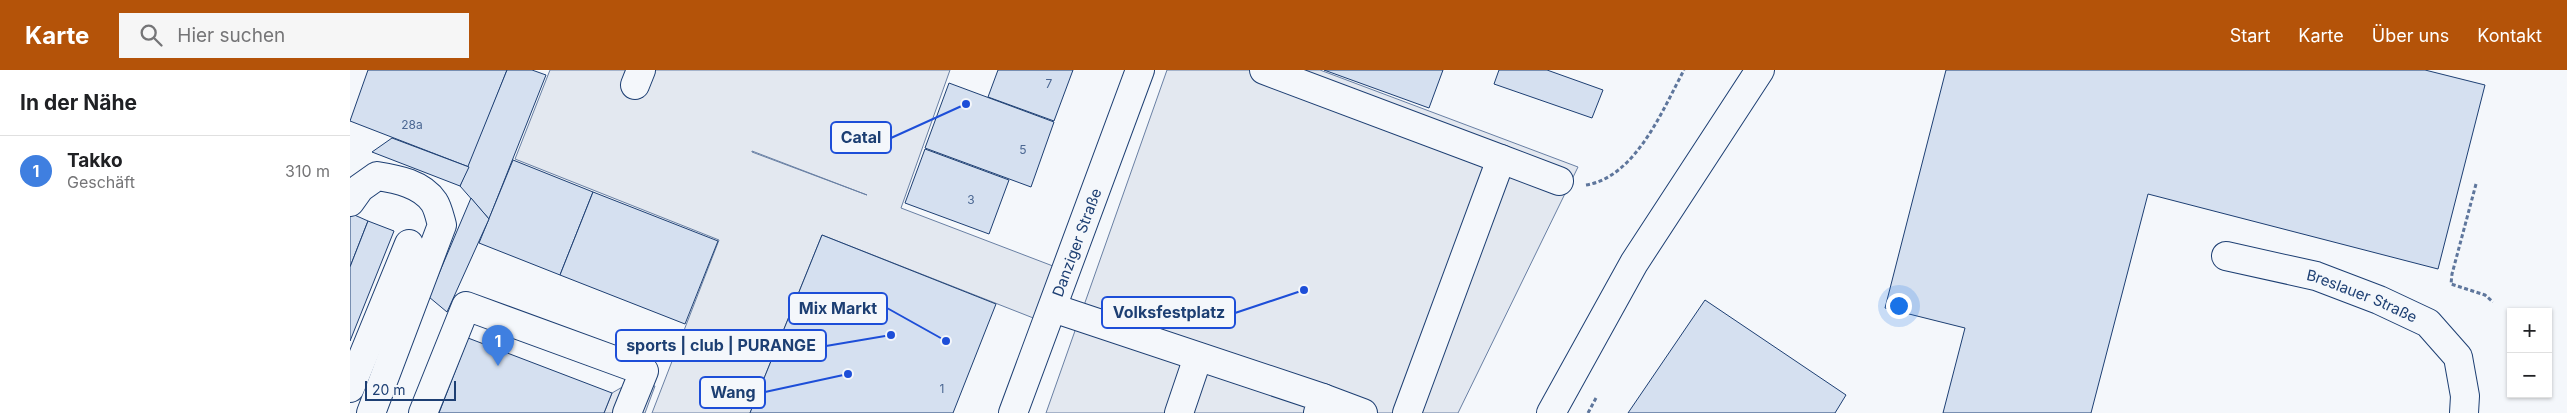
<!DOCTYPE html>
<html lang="de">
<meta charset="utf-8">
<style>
:root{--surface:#fff;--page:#f6f6f6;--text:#202124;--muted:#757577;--line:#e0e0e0;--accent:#b45309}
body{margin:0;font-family:Inter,sans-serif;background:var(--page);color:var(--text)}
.controls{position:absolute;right:15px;bottom:15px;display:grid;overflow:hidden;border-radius:0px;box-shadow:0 1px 4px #0004}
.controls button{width:45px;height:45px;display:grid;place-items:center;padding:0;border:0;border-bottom:1px solid var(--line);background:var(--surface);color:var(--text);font:25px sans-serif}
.scale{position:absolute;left:15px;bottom:12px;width:91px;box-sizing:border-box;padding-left:5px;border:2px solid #1d3f73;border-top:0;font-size:14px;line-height:18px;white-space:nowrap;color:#1d3f73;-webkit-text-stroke:4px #f4f7fb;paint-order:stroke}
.you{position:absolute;left:1548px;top:235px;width:18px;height:18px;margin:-12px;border:4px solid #fff;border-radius:50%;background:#1a73e8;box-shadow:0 0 0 8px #1a73e833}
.badge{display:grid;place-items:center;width:32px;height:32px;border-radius:50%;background:var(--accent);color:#fff;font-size:16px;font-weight:700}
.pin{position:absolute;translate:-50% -41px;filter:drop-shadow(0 1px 2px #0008)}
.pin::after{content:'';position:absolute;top:26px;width:18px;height:15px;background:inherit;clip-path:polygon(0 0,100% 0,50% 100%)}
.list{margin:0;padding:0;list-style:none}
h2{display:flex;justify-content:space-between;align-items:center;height:65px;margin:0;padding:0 20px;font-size:21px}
h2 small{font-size:16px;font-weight:400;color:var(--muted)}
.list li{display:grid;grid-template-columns:32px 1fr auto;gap:15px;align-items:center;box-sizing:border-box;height:70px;padding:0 20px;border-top:1px solid var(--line)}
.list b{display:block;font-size:19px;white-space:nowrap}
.list p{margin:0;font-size:16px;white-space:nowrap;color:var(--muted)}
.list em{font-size:16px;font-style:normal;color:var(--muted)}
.icon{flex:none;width:28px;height:28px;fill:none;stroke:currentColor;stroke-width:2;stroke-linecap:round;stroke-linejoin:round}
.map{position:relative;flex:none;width:2217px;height:343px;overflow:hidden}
header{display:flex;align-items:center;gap:30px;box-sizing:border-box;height:70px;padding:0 25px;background:var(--accent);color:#fff}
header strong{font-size:24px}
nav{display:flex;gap:28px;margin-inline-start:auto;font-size:18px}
.search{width:350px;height:45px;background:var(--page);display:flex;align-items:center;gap:12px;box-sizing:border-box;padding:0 18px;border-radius:0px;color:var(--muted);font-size:19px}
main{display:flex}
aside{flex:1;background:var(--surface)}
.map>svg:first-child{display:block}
.parking{fill:#e3e8f0;stroke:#687fa3;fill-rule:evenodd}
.building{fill:#d5e0f0;stroke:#1d3f73}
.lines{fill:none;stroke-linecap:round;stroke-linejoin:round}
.minor-casing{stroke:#1d3f73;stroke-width:30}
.major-casing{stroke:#1d3f73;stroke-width:30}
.path{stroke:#5e769c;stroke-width:3;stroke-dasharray:4 2.5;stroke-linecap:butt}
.minor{stroke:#f4f7fb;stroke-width:28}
.major{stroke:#f4f7fb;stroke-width:28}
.labels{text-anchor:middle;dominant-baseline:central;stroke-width:4;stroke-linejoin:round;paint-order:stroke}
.number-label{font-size:12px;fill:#4b6792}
.street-label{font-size:15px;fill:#1d3f73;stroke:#f4f7fb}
.leader{fill:none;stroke:#1d4ed8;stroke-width:2}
.callout-dot{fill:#1d4ed8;stroke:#f4f7fb;stroke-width:2}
.callout{fill:#f4f7fb;stroke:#1d4ed8;stroke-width:2}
.callout-label{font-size:16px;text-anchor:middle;font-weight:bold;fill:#1d3f73}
</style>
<header>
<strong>Karte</strong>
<div class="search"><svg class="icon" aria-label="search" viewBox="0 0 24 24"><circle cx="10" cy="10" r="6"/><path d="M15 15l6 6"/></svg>Hier suchen</div>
<nav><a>Start</a><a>Karte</a><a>Über uns</a><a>Kontakt</a></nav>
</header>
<main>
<aside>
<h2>In der Nähe<small></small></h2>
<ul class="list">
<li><span class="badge" style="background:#3f7fe0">1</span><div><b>Takko</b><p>Geschäft</p></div><em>310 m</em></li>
</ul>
</aside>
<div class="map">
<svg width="2217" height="343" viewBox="0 0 2217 343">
<rect width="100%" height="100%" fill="#f4f7fb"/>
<g class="parking">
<path d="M200,0H600L551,138L716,201L696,253L472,165L400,343H302L369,170L165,89ZM402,81L517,125L402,82Z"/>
<polygon points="817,0 970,0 1228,97 1108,343 696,343"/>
<polygon points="281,312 305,316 295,343 254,343 262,323"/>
</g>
<g class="building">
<polygon points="18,0 157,0 119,97 0,51"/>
<polygon points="157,0 182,0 196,5 139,149 110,116"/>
<polygon points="648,0 723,0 704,51 638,27"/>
<polygon points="974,0 1093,0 1079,38"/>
<polygon points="1149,0 1197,0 1253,20 1242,48 1144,14"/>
<polygon points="1596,0 2075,0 2135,15 2088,199 1798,124 1741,343 1593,343 1615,258 1535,238"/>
<polygon points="599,13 704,52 681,117 575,78"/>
<polygon points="42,68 119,97 110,116 22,82"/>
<polygon points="575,79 659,110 639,164 555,133"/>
<polygon points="163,90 243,122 210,205 129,173"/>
<polygon points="243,122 368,171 335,254 210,205"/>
<polygon points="121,128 139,149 97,242 79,227"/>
<polygon points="0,143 18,151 0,197"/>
<polygon points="18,151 44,161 0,271 0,197"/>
<polygon points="472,165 646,234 603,343 400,343"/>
<polygon points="1355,230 1496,325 1485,343 1278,343"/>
<polygon points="118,268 262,323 254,343 89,343"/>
</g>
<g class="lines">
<defs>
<g id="minor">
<polyline points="914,0 1151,89 1057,343"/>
<polyline points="285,15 291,0"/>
<polyline points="1151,89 1209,111"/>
<path d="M0,132L10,118L27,106C47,109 72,114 84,132C88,138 90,148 92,155L21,343"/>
<path id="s1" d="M1876,186L1966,206L2029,230L2078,253L2108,287L2115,326L2114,343"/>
<polyline points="703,238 973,328 968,343"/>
<polyline points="0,318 59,174"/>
<polyline points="973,328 1013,343"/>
<polyline points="73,343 116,236 294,301 277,343"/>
<path id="s2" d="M663,343L790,0"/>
<polyline points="829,343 848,287"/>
</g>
<polyline id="major" points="1201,343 1284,193 1410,0"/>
</defs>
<use href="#minor" class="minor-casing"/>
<use href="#major" class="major-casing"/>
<g class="path">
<polyline points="2126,114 2102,204 2101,214 2135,225 2143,232"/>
<path d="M1236,115C1286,107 1313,39 1334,0"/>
<polyline points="1238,343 1246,328"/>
</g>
<use href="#minor" class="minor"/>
<use href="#major" class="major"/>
</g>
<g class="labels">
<g class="number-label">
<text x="699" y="13">7</text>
<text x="62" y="54">28a</text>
<text x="673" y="79">5</text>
<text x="621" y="129">3</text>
<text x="592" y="318">1</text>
</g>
<g class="street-label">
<text stroke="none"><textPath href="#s2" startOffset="182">Danziger Straße</textPath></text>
<text stroke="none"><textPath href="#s1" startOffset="142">Breslauer Straße</textPath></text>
</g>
</g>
<path class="leader" d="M616 34L541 68M596 271L537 238M954 220L885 243M541 265L476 276M498 304L415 322"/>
<g class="callout-dot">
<circle cx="616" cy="34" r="5"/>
<circle cx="596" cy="271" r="5"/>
<circle cx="954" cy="220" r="5"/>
<circle cx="541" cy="265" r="5"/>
<circle cx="498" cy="304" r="5"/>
</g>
<g class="callout">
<rect x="481" y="52" width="60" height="31" rx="5"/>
<rect x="439" y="223" width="98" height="31" rx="5"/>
<rect x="752" y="227" width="133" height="31" rx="5"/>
<rect x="266" y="260" width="210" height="31" rx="5"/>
<rect x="350" y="307" width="65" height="31" rx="5"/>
</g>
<g class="callout-label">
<text x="511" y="73">Catal</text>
<text x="488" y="244">Mix Markt</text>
<text x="819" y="248">Volksfestplatz</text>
<text x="371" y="281">sports | club | PURANGE</text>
<text x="383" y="328">Wang</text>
</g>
</svg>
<div class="controls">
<button>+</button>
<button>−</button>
</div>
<div class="scale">20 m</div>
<div class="you"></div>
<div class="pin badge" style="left:148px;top:296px;background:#3f7fe0">1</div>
</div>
</main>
